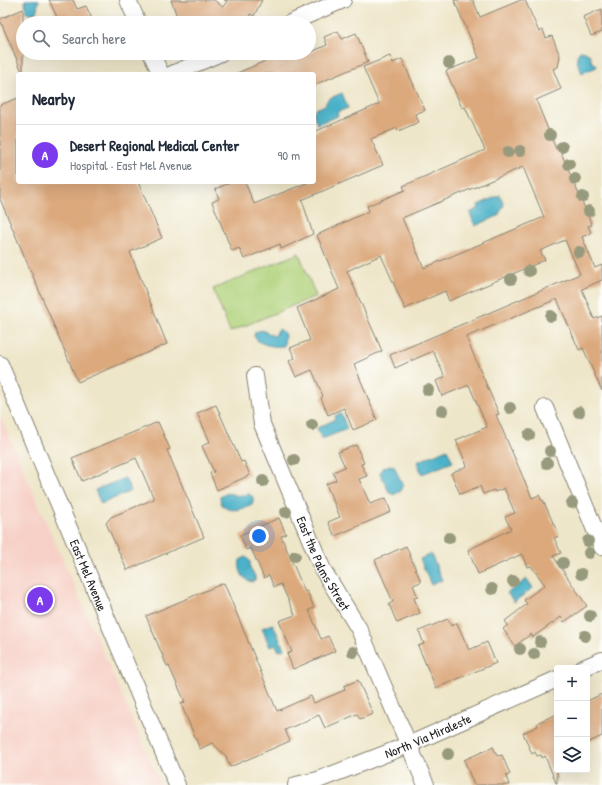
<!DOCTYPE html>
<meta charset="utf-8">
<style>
:root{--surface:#fff;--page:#f6f6f7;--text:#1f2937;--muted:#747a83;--line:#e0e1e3;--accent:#7c3aed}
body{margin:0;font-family:"Patrick Hand",sans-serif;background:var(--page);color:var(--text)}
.controls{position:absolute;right:12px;bottom:12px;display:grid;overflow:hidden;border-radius:4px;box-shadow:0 4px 16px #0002}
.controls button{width:36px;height:36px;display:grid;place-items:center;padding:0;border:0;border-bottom:1px solid var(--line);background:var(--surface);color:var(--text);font:20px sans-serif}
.you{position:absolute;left:259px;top:536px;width:14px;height:14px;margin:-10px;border:3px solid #fff;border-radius:50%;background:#1a73e8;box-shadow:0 0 0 6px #1a73e833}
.badge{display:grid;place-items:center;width:26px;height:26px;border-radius:50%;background:var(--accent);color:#fff;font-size:13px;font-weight:700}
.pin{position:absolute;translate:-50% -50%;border:2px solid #fff;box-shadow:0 1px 4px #0006}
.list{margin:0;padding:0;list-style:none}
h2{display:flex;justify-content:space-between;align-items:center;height:52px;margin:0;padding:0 16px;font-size:17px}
h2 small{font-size:13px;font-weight:400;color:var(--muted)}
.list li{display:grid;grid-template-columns:26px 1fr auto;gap:12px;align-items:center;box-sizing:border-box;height:60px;padding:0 16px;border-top:1px solid var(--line)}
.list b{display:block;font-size:15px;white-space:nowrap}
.list p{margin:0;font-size:13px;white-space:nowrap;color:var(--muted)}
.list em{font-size:13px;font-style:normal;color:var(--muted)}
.icon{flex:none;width:22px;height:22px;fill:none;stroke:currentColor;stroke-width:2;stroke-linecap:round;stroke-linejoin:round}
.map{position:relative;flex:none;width:602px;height:785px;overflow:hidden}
.search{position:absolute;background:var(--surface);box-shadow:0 4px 16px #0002;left:16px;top:16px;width:300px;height:44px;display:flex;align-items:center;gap:10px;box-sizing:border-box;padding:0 14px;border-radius:22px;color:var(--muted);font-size:15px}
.panel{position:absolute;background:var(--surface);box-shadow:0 4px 16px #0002;left:16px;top:72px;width:300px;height:112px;border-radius:4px}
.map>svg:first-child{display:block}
.built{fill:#f7d1c8}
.green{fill:#afd179;stroke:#66764a}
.water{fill:#49b1c8;stroke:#326672}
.building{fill:#dca97d;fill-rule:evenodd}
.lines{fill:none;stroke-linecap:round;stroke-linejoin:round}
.minor-casing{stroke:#858172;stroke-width:18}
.minor{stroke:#fff;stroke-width:16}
.tree{fill:#979a7c}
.labels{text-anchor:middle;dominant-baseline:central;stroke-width:4;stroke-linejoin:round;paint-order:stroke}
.street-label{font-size:13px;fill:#1c1c1c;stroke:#fdfcf7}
</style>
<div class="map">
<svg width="602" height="785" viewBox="0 0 602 785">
<rect width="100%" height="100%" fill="#fdfcf7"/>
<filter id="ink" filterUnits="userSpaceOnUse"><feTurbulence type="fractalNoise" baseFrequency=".025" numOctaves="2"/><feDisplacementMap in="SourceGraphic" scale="8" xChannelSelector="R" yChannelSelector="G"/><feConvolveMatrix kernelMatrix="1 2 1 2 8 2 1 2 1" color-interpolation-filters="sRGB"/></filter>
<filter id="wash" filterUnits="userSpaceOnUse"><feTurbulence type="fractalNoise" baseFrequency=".012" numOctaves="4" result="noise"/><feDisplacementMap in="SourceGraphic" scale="16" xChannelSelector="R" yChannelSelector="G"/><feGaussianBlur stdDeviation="0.9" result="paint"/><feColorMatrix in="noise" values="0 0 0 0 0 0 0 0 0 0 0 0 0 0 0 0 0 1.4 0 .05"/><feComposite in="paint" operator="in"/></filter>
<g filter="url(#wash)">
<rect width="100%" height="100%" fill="#eee6c9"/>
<polygon class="built" points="0,416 161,785 0,785"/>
<polygon class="green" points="299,253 316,296 230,332 213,289"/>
<g class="water">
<polygon points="25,0 39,0 36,13 26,13"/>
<path d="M580,51L585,52L590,55L592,63H595L597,67L582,73C579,65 573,58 580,51Z"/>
<polygon points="342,93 348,108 337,112 338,116 317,124 314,116 314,110 325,105 328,99"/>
<polygon points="500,195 504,205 498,216 475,226 470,213 479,208 478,205"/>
<path d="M280,329L285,334L284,346C275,347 259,346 254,336L255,332L262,330L274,336L276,335L277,331Z"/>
<polygon points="340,414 342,415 347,429 322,439 317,428 334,420 335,416"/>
<polygon points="447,449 453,462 422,474 417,462"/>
<polygon points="390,465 394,466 403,486 401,488 401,491 393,495 392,493 389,492 380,473 382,468"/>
<polygon points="125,478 131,491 101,504 95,490"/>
<path d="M227,493L240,496L249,494L253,497V503C244,511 220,515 220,497Z"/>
<polygon points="431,554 442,580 431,585 420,559"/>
<path d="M246,557L250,561V569L255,576V580L252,582C242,580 238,569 240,560Z"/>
<polygon points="527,579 533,588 514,602 507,593"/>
<polygon points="273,624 284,649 279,651 276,645 270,647 262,628"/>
</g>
<g id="blocks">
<g class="building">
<polygon points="49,0 73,0 77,9 86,6 94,23 45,23 44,22 57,17"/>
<polygon points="171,0 214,0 223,7 227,1 224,0 262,0 254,16 250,14 247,23 184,23 178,19"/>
<path d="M454,0H473L480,17L521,0H525L539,32L543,30L546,38L552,36L560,56L558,67L553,69L561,89L536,100L556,149L559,148L592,225L588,226L591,233L582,237L595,268L602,265V280L582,289L594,319L602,316V391L583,348L579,350L557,299L466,337L499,414L496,415L532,498L539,495L542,501L543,500L559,536L554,538L561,553L553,556L587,606L564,622L561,617L533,637L531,634L515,646L503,629L508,625L505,621L527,604L524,600L545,585L531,566L527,567L522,554L478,574L468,550L511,529L505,517L515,513L504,488L495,492L494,490L483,494L480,486L460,494L451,473L467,466L456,440L487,427L469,385L442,396L436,381L445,377L433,351L395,368L390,355L580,274L565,240L540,251L545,260L449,301L445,291L405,309L381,255L347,271L382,351L354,364L377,420L353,430L344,408L328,415L321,398L323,396L312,370L296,377L289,361L295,358L290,348L310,340L297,308L339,289L317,235L369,211L367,206L405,190L403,186L485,150L465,107L462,108L446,71L479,58ZM523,167L544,217L424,268L402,218Z"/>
<polygon points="23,9 23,74 0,20 0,19"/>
<polygon points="602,9 602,32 591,36 583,17"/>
<polygon points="338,31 342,39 356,33 368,62 314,85 314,74 235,74 284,53 309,53 327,45 324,37"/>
<polygon points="390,56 393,63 402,59 425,110 415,114 419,122 398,131 397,128 371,139 383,165 302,200 313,234 281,249 280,244 244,259 239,248 232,251 212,202 219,199 215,189 232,182 245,182 254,204 309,182 314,182 314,132 379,104 363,67"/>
<polygon points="18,98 18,182 138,182 162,238 130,252 167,344 78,382 0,199 0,105"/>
<polygon points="216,405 241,462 244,461 250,475 217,490 210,473 214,472 202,446 210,442 197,413"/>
<polygon points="158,422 170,449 167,450 204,537 127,570 106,523 111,517 154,499 136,458 82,481 72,458"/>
<polygon points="356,445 364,463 361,464 367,476 359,479 370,504 386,498 391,512 335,536 328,522 340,517 326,484 336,480 333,472 345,467 338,452"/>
<polygon points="279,518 286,534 281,536 305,592 307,591 314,608 309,610 321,639 328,636 335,651 293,669 287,654 292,652 279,621 295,615 281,584 274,587 269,575 264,578 251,548 246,550 240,535"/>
<polygon points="406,546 421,582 413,585 418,597 414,598 420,613 397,623 389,604 393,602 375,560"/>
<polygon points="224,583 277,711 311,696 314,703 345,690 344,686 358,680 373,714 360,719 357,714 325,728 319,715 285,730 290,741 230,767 226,756 212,743 200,749 181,704 185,702 169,666 167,666 146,616"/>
<polygon points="448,619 451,626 457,623 469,650 487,642 496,663 436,688 418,646 424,644 419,631"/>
<polygon points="602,694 602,736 587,743 587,701"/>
<polygon points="557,714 557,783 556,783 545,756 542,758 541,755 537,756 535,752 532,754 523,733 538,726 537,723"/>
<polygon points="493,747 497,756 502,755 510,774 506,776 509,785 474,785 464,760"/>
</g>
</g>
</g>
<g filter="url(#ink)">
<use href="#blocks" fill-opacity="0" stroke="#858172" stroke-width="1"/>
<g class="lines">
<defs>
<g id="minor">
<polyline points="128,0 138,23"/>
<polyline points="290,23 343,0"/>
<polyline points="151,53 161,74"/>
<polyline points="172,74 221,53"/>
<path id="s1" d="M0,364L177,785"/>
<path id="s2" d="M255,376L262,424L320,563L323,570L359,629L426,785"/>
<polyline points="545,408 602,547"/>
<polyline points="583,668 602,660"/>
<path id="s3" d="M296,785L318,780L408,745L557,679"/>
</g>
</defs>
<use href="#minor" class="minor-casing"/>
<use href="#minor" class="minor"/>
</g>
<g class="tree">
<circle cx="449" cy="63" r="6"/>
<circle cx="550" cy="135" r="6"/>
<circle cx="562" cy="147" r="6"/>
<circle cx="520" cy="151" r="6"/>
<circle cx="508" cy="152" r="6"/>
<circle cx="569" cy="164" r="6"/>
<circle cx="575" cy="179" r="6"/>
<circle cx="583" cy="197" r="6"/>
<circle cx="589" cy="211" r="6"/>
<circle cx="579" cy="252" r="6"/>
<circle cx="529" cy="271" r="6"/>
<circle cx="511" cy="279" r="6"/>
<circle cx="551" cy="316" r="6"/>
<circle cx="428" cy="390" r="6"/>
<circle cx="510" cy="408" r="6"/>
<circle cx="442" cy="411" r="6"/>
<circle cx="579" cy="412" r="6"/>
<circle cx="312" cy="425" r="6"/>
<circle cx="529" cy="435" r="6"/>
<circle cx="550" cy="451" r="6"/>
<circle cx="294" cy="460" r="6"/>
<circle cx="547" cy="463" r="6"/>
<circle cx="263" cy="481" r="6"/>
<circle cx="572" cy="503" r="6"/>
<circle cx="286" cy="512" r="6"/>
<circle cx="449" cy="538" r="6"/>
<circle cx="588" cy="541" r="6"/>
<circle cx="589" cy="553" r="6"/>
<circle cx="295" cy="556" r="6"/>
<circle cx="563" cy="563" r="6"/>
<circle cx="581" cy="574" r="6"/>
<circle cx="513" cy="581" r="6"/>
<circle cx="492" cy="589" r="6"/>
<circle cx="590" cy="616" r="6"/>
<circle cx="585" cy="636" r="6"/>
<circle cx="540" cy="642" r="6"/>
<circle cx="520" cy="649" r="6"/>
<circle cx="353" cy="652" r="6"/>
<circle cx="534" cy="654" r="6"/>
<circle cx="448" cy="754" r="6"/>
</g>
</g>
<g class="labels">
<g class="street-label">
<text stroke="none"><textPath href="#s2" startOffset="201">East the Palms Street</textPath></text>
<text stroke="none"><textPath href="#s1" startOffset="229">East Mel Avenue</textPath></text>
<text stroke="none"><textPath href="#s3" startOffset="141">North Via Miraleste</textPath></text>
</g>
</g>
</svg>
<div class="controls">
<button>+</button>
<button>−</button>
<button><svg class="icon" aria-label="layers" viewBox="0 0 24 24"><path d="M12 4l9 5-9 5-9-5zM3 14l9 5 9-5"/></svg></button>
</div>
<div class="you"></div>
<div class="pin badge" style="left:40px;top:600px">A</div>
<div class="search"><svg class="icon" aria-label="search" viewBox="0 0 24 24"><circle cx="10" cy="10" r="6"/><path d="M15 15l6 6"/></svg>Search here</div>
<section class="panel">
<h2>Nearby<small></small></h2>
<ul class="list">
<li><span class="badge">A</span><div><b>Desert Regional Medical Center</b><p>Hospital · East Mel Avenue</p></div><em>90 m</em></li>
</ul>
</section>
</div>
